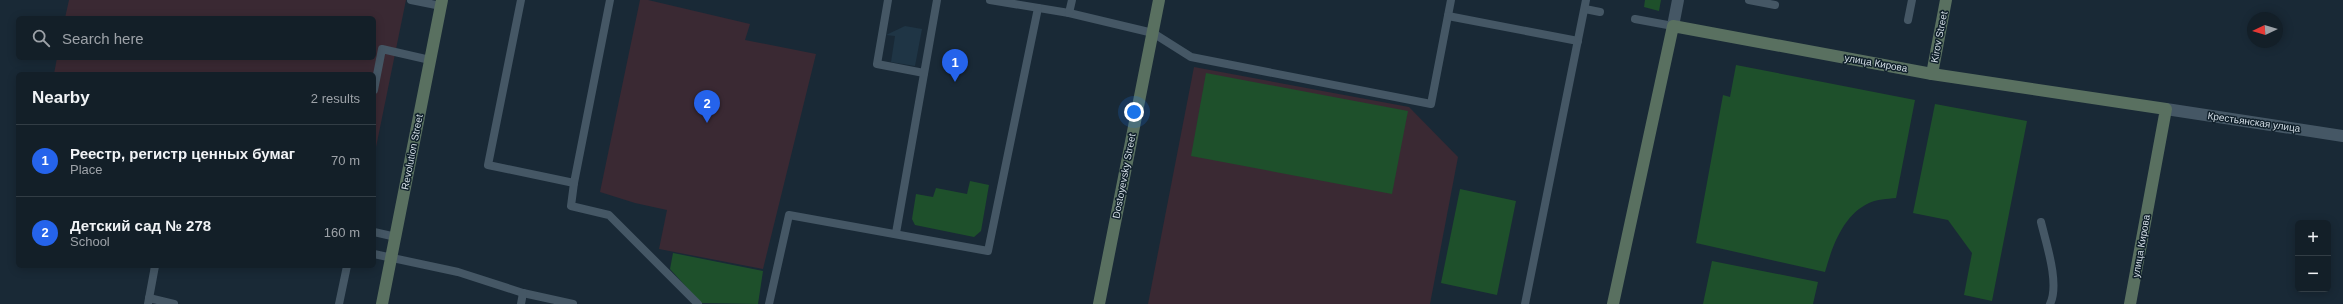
<!DOCTYPE html>
<meta charset="utf-8">
<style>
:root{--surface:#131f28;--page:#1c2730;--text:#f1f3f6;--muted:#9da2a8;--line:#323d45;--accent:#2563eb}
body{margin:0;font-family:Helvetica,sans-serif;background:var(--page);color:var(--text)}
.controls{position:absolute;right:12px;bottom:12px;display:grid;overflow:hidden;border-radius:6px;box-shadow:0 2px 10px #0003}
.controls button{width:36px;height:36px;display:grid;place-items:center;padding:0;border:0;border-bottom:1px solid var(--line);background:var(--surface);color:var(--text);font:20px sans-serif}
.compass{position:absolute;left:2247px;top:12px;width:36px;height:36px;border-radius:50%;background:var(--surface);box-shadow:0 2px 10px #0003;rotate:266deg}
.you{position:absolute;left:1134px;top:112px;width:14px;height:14px;margin:-10px;border:3px solid #fff;border-radius:50%;background:#1a73e8;box-shadow:0 0 0 6px #1a73e833}
.badge{display:grid;place-items:center;width:26px;height:26px;border-radius:50%;background:var(--accent);color:#fff;font-size:13px;font-weight:700}
.pin{position:absolute;translate:-50% -33px;filter:drop-shadow(0 1px 2px #0008)}
.pin::after{content:'';position:absolute;top:21px;width:14px;height:12px;background:inherit;clip-path:polygon(0 0,100% 0,50% 100%)}
.list{margin:0;padding:0;list-style:none}
h2{display:flex;justify-content:space-between;align-items:center;height:52px;margin:0;padding:0 16px;font-size:17px}
h2 small{font-size:13px;font-weight:400;color:var(--muted)}
.list li{display:grid;grid-template-columns:26px 1fr auto;gap:12px;align-items:center;box-sizing:border-box;height:72px;padding:0 16px;border-top:1px solid var(--line)}
.list b{display:block;font-size:15px;white-space:nowrap}
.list p{margin:0;font-size:13px;white-space:nowrap;color:var(--muted)}
.list em{font-size:13px;font-style:normal;color:var(--muted)}
.icon{flex:none;width:22px;height:22px;fill:none;stroke:currentColor;stroke-width:2;stroke-linecap:round;stroke-linejoin:round}
.map{position:relative;flex:none;width:2343px;height:304px;overflow:hidden}
.search{position:absolute;background:var(--surface);box-shadow:0 2px 10px #0003;left:16px;top:16px;width:360px;height:44px;display:flex;align-items:center;gap:10px;box-sizing:border-box;padding:0 14px;border-radius:6px;color:var(--muted);font-size:15px}
.panel{position:absolute;background:var(--surface);box-shadow:0 2px 10px #0003;left:16px;top:72px;width:360px;height:196px;border-radius:6px}
.map>svg:first-child{display:block}
.built{fill:#1f3545}
.education{fill:#3a2933}
.green{fill:#1e502b}
.lines{fill:none;stroke-linecap:round;stroke-linejoin:round}
.lane{stroke:#455765;stroke-width:8}
.street{stroke:#455765;stroke-width:12}
.secondary{stroke:#597060;stroke-width:12}
.labels{text-anchor:middle;dominant-baseline:central;stroke-width:3;stroke-linejoin:round;paint-order:stroke}
.street-label{font-size:10px;fill:#d4dee6;stroke:#10202b}
</style>
<div class="map">
<svg width="2343" height="304" viewBox="0 0 2343 304">
<rect width="100%" height="100%" fill="#192936"/>
<polygon class="built" points="905,26 922,29 915,66 891,62 895,36 886,35"/>
<g class="education">
<polygon points="69,0 406,0 374,157 374,74 54,74 57,58 374,58 374,18 65,18"/>
<polygon points="640,0 648,0 750,24 745,40 816,54 763,269 659,249 667,210 635,203 600,192"/>
<polygon points="1194,67 1409,107 1458,157 1430,304 1148,304"/>
</g>
<g class="green">
<polygon points="1645,0 1661,0 1659,11 1644,7"/>
<path d="M1736,65L1915,100L1896,198C1887,199 1877,199 1869,203C1843,215 1832,247 1825,272L1696,243L1723,95L1730,97Z"/>
<polygon points="1206,73 1408,111 1392,194 1191,156"/>
<polygon points="1935,104 2027,121 1992,301 1964,295 1972,253 1948,220 1913,213"/>
<polygon points="970,181 989,185 981,231 974,237 915,225 912,219 916,194 933,197 936,188 967,194"/>
<polygon points="1460,189 1516,201 1497,295 1441,283"/>
<polygon points="673,253 763,271 758,304 701,303 670,269"/>
<polygon points="1712,261 1818,282 1813,304 1703,304"/>
</g>
<g class="lines">
<g class="lane">
<polyline points="411,0 441,6"/>
<polyline points="521,0 488,165 574,183 610,0"/>
<polyline points="888,0 877,64 924,73"/>
<polyline points="990,0 1069,13 1153,33 1191,57 1431,104 1451,0"/>
<polyline points="1749,0 1775,5"/>
<polyline points="1585,9 1600,12"/>
<polyline points="1069,13 1072,0"/>
<polyline points="1448,16 1578,41"/>
<polyline points="1635,19 1673,26"/>
<polyline points="1908,20 1912,0"/>
<polyline points="374,90 382,49 430,60"/>
<polyline points="574,183 571,206 609,215 698,304"/>
<path d="M2041,222C2046,243 2060,284 2050,304"/>
<polyline points="374,232 396,237"/>
<polyline points="896,233 937,0"/>
<polyline points="374,254 458,272 523,293 573,304"/>
<polyline points="149,298 174,304"/>
<polyline points="148,304 155,266"/>
<polyline points="339,304 347,266"/>
<polyline points="521,304 523,293"/>
<polyline points="769,304 789,215 988,251 1038,8"/>
<polyline points="1525,304 1586,0"/>
</g>
<g class="street">
<polyline points="1673,26 1678,0"/>
<polyline points="2166,109 2343,136"/>
</g>
<g class="secondary">
<polyline points="1932,74 1946,0"/>
<polyline points="382,304 442,0"/>
<polyline points="1099,304 1159,0"/>
<polyline points="1613,304 1673,26 1932,74 2166,109 2130,304"/>
</g>
</g>
<g class="labels">
<g class="street-label">
<text transform="translate(1939 37) rotate(-79)">Kirov Street</text>
<text transform="translate(1876 63) rotate(10)">улица Кирова</text>
<text transform="translate(2254 122) rotate(8)">Крестьянская улица</text>
<text transform="translate(412 152) rotate(-79)">Revolution Street</text>
<text transform="translate(1124 176) rotate(-79)">Dostoyevsky Street</text>
<text transform="translate(2141 246) rotate(-80)">улица Кирова</text>
</g>
</g>
</svg>
<div class="controls">
<button>+</button>
<button>−</button>
</div>
<svg class="compass" viewBox="-18 -18 36 36"><path d="M0-13l5 13h-10z" fill="#e53935"/><path d="M0 13l5-13h-10z" fill="#9da2a8"/></svg>
<div class="you"></div>
<div class="pin badge" style="left:955px;top:82px">1</div>
<div class="pin badge" style="left:707px;top:123px">2</div>
<div class="search"><svg class="icon" aria-label="search" viewBox="0 0 24 24"><circle cx="10" cy="10" r="6"/><path d="M15 15l6 6"/></svg>Search here</div>
<section class="panel">
<h2>Nearby<small>2 results</small></h2>
<ul class="list">
<li><span class="badge">1</span><div><b>Реестр, регистр ценных бумаг</b><p>Place</p></div><em>70 m</em></li>
<li><span class="badge">2</span><div><b>Детский сад № 278</b><p>School</p></div><em>160 m</em></li>
</ul>
</section>
</div>
